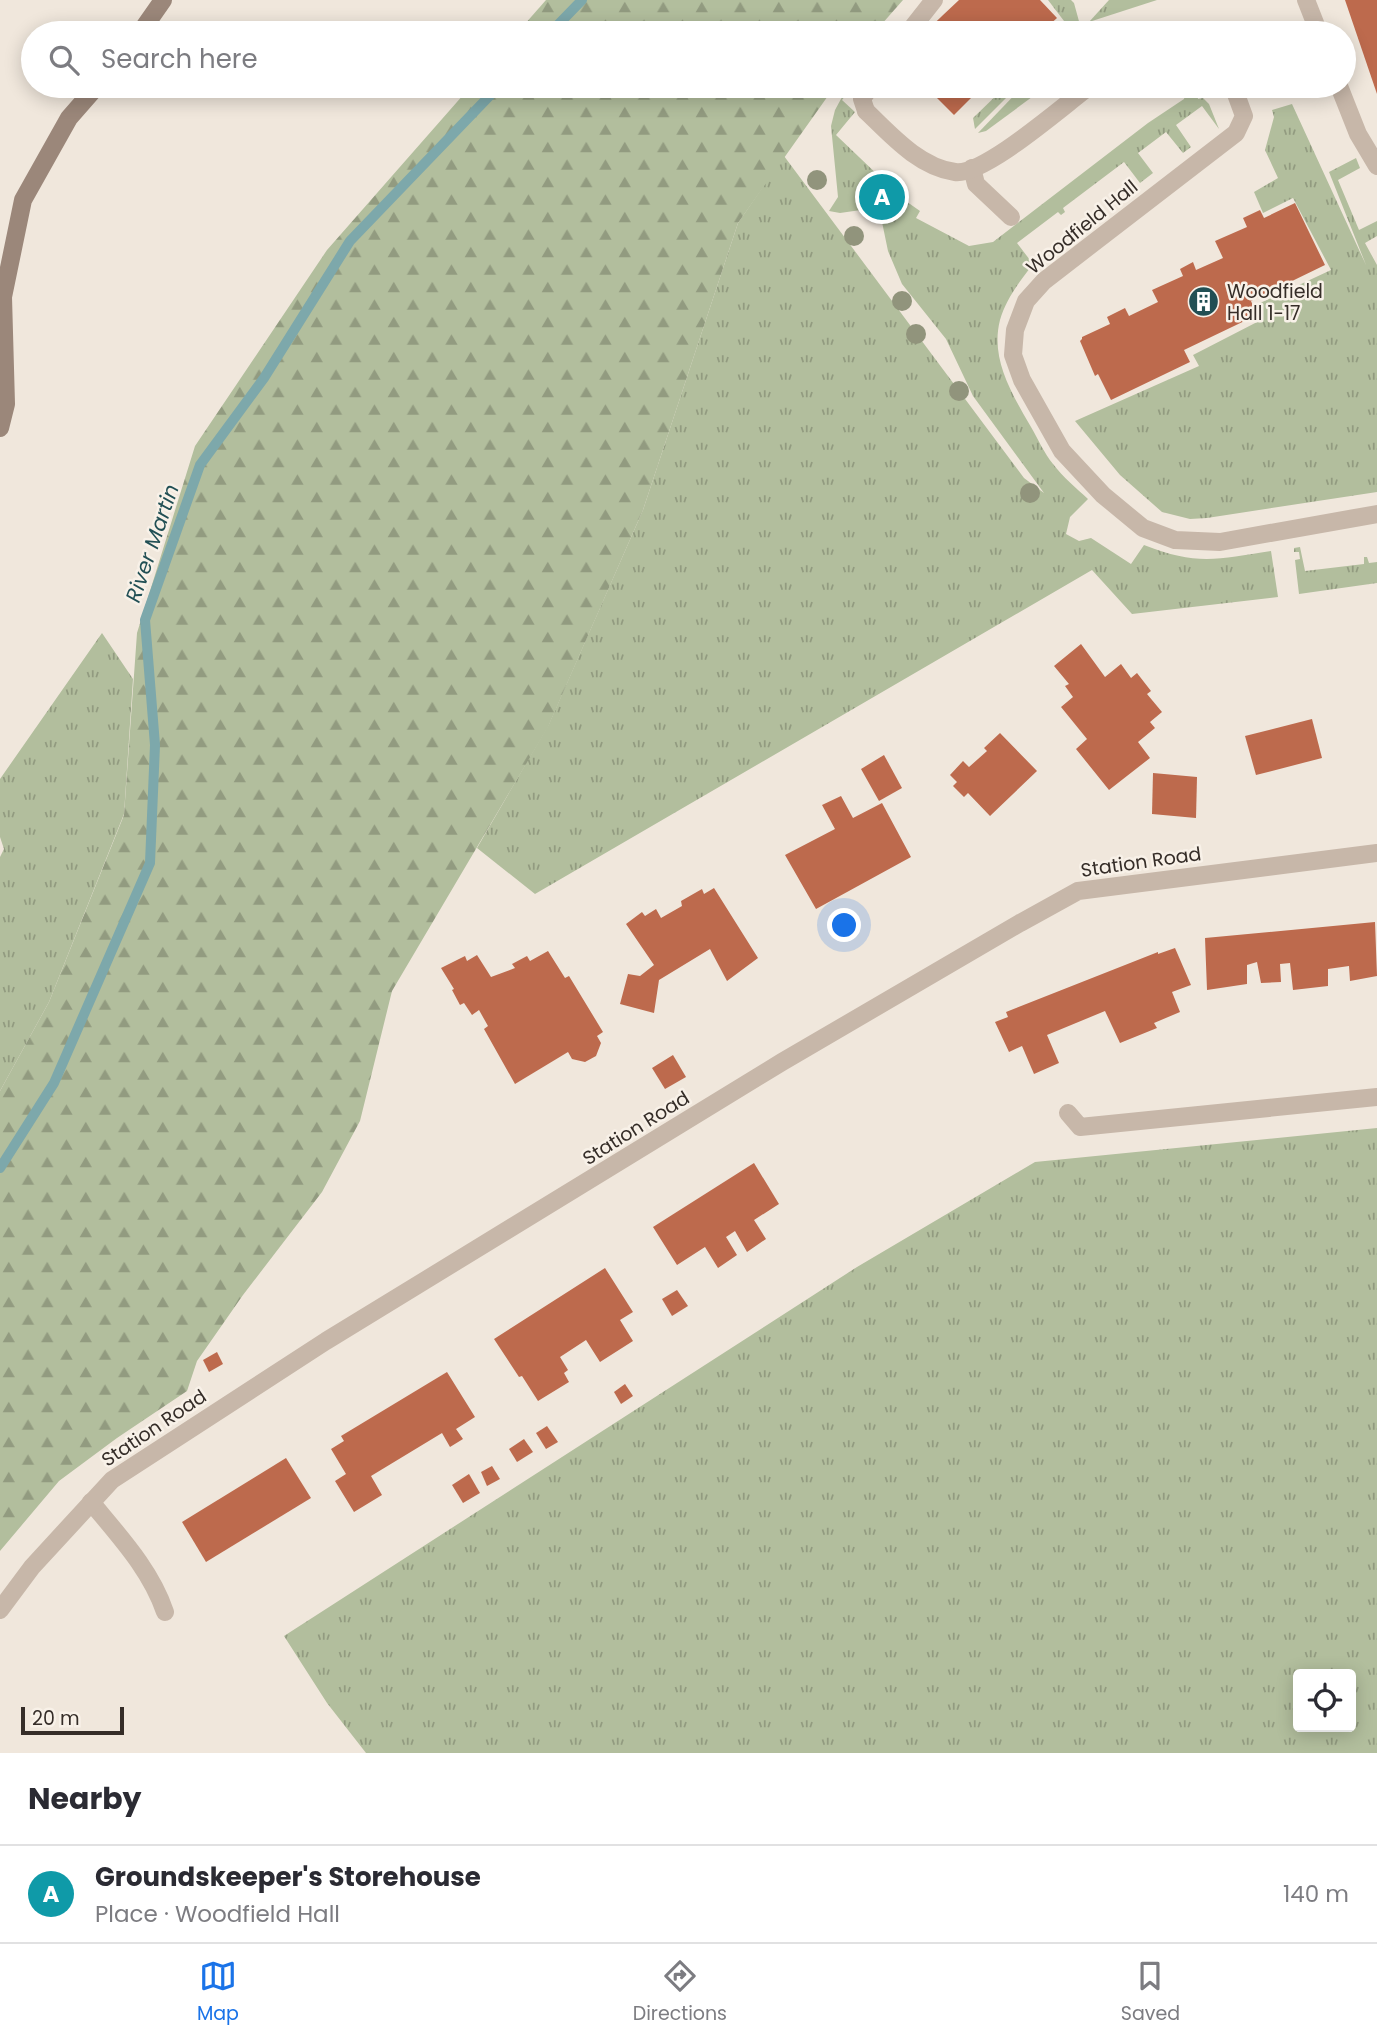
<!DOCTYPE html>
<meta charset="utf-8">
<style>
:root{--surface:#fff;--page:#f2f2f3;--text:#2b2b33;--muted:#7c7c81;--line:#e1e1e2;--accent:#1a73e8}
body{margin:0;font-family:Poppins,sans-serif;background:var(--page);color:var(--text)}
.controls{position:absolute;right:21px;bottom:21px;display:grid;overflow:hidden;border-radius:7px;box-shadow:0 4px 18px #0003}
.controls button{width:63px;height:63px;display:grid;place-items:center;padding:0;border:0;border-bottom:2px solid var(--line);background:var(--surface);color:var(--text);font:35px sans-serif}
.scale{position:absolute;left:21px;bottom:18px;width:103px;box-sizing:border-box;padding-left:7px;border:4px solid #352d28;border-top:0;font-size:19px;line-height:24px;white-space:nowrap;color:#352d28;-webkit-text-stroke:5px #f8f1e8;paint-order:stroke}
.you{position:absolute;left:845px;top:926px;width:24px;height:24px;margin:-18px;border:5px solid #fff;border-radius:50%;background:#1a73e8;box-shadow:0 0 0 10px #1a73e833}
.badge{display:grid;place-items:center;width:46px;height:46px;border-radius:50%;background:var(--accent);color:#fff;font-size:23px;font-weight:700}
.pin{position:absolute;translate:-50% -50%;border:4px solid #fff;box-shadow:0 2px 7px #0006}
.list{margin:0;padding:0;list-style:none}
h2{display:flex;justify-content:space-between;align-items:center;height:91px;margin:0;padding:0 28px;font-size:30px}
h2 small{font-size:23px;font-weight:400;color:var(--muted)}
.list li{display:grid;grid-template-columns:46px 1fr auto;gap:21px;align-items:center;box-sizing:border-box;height:98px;padding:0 28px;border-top:2px solid var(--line)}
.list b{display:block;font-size:26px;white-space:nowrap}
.list p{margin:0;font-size:23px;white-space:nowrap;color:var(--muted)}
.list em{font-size:23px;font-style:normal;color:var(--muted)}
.icon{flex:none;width:38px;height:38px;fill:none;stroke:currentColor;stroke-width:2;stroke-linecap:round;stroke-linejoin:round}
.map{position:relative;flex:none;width:1377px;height:1753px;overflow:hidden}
.search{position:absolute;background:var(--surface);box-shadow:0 4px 18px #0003;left:21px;right:21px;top:21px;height:77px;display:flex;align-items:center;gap:18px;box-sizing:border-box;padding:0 24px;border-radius:38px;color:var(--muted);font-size:26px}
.sheet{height:189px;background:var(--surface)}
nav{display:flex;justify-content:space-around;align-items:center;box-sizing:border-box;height:98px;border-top:2px solid var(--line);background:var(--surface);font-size:19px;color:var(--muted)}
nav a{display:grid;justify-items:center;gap:4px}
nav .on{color:var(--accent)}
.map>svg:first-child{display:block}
.grass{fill:url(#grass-tufts);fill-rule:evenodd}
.forest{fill:url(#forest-firs)}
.green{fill:#b2be9d}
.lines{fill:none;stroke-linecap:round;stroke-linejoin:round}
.stream{stroke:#7da8ab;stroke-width:10}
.building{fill:#bd6a4d}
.lane{stroke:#c7b7a9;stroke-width:18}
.street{stroke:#c7b7a9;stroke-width:18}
.secondary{stroke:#9b877a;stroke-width:18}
.tree{fill:#91947c}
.labels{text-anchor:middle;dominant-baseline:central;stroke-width:5;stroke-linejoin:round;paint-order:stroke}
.street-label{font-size:19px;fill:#352d28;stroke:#f8f1e8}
.poi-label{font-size:19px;fill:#352d28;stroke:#f8f1e8;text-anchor:start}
.water-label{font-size:21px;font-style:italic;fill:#214f54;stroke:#f8f1e8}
</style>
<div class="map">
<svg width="1377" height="1753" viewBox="0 0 1377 1753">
<defs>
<pattern id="grass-tufts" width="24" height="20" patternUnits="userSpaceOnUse" patternTransform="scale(1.75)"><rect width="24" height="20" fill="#b2be9d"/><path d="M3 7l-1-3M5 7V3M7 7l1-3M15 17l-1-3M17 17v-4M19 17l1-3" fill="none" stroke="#929b80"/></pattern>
<pattern id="forest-firs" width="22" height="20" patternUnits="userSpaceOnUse" patternTransform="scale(1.75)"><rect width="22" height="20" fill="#b2be9d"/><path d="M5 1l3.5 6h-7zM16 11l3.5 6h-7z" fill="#929b80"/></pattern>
</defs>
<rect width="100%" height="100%" fill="#f0e7dc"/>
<g class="grass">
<polygon points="1048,0 1071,0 1074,3 1080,25 1071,33 1051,33 1064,21"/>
<polygon points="1109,0 1157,0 1089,22"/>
<path d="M848,86H853L842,100L855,112L836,135L882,179L883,214L900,197L920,211L916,218L969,246L993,242L1148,123L1184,99L1185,95L1197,91L1198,99L1203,98L1209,104L1219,129L1202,106L1176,125L1191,147L1183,153L1166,132L1138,153L1153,173L1140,183L1124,162L1063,208L1065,212L1061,215L1058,212L1017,243L1033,264C1020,281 1006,299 1000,320C990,359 1012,394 1031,427C1038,439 1044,453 1053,464C1063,477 1076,488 1088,499L1070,517L1066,534L1079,541L1091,538L1131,564L1144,545C1197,566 1218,559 1271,551L1278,597L1132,614L1092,570L535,894L477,848L549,724L643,510L738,223L784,156L1024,478L1044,493L973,396L946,339L902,284L888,251L882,222L861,210L840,213L829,211L838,197L831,126L835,110Z"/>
<polygon points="1006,86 1018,86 975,129 973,118"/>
<polygon points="1292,104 1366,265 1329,172 1356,158 1360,168 1338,180 1359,230 1377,221 1377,236 1365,243 1377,265 1377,492 1207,518 1190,519 1162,512 1120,475 1075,421 1199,366 1193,355 1261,320 1258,304 1331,270 1293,198 1263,213 1254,192 1278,178 1265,150 1274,117 1272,110"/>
<polygon points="1300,547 1305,571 1364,564 1364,557 1367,557 1369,563 1377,562 1377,583 1299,594 1295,560 1300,559 1299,552 1294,552 1294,548"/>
<polygon points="102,633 133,679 124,814 49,1002 0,1091 0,857 4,849 0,837 0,779"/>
<path d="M1377,1128V1753H366L327,1703L284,1636L857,1267L1035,1162ZM1298,1674H1351V1727H1298Z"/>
</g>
<g class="forest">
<polygon points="546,0 903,0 874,33 517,33"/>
<polygon points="471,86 835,86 738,223 643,510 548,727 392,991 360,1121 322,1192 243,1295 197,1361 187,1391 117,1438 59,1481 0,1551 0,1091 49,1002 124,815 137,633 195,446 327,250"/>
</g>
<polygon class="green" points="1023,86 1047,86 986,131 978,133"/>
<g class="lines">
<g class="stream">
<polyline points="550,33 582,0"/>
<polyline points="0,1168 54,1083 150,863 155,745 145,620 200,465 264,378 350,241 499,86"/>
</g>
</g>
<g class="building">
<polygon points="959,0 1040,0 1057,18 1040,33 924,33"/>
<polygon points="1345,0 1377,0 1377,94"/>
<polygon points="925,86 995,86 989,92 983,86 954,115"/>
<polygon points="882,179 900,197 883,215 864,197"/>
<polygon points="1295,203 1325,265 1251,301 1257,315 1184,350 1190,362 1111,400 1098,374 1095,376 1080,341 1082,339 1082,337 1110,324 1107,317 1125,308 1129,316 1158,302 1152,290 1183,276 1180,269 1193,262 1196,270 1223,258 1215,241 1247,227 1243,218 1260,210 1264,218"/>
<polygon points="1081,644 1105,677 1121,664 1131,678 1137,673 1151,691 1147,694 1162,712 1150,722 1155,728 1138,742 1150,758 1109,790 1076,749 1087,739 1061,707 1073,697 1065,686 1069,684 1054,666"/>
<polygon points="1312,719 1322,758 1256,775 1245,736"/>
<polygon points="1000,733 1037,771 990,816 968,793 964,797 953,786 957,782 950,775 963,761 969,767 987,751 984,748"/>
<polygon points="884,755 902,788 879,801 861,769"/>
<polygon points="1153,773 1197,777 1196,818 1152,814"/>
<polygon points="841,796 853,818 882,803 911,857 816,909 785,855 835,829 822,805"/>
<polygon points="714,888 758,958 727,981 710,949 659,980 654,1013 620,1004 628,974 640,976 654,965 626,924 642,912 645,916 656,909 661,918 682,906 681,901 702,889 704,894"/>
<polygon points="1375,922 1377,976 1350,981 1349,966 1328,969 1328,986 1293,990 1290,963 1280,964 1281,982 1261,983 1257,962 1247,965 1247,984 1207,990 1205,938"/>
<polygon points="1175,948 1191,985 1172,992 1180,1012 1154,1023 1157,1028 1120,1043 1105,1011 1047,1035 1059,1063 1034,1074 1022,1046 1009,1052 995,1022 1008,1017 1006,1012 1158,952 1158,954"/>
<polygon points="548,951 565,978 569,976 603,1032 597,1036 601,1043 596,1056 585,1062 572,1059 568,1052 515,1084 484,1029 488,1026 479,1010 472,1015 464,1003 460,1005 452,990 454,989 441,968 465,956 467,961 477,955 491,977 515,968 512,964 527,956 530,961"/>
<polygon points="673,1055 686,1077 665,1089 652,1068"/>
<polygon points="754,1163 779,1204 754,1220 766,1239 747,1252 735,1231 726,1237 737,1255 718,1268 705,1247 677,1265 653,1227"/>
<polygon points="605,1268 633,1312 620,1320 633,1341 600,1362 586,1340 583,1342 560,1357 568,1370 564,1373 569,1382 538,1401 522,1376 519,1377 494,1339"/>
<polygon points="677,1290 688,1306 672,1316 662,1299"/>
<polygon points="217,1352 223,1364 209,1372 203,1360"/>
<polygon points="447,1372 475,1417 456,1429 463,1439 450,1447 442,1433 371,1476 382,1495 354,1512 335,1481 346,1474 331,1449 344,1441 341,1436"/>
<polygon points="625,1384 633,1396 621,1404 614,1392"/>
<polygon points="547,1426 558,1442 546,1449 536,1433"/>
<polygon points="524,1439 533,1452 517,1462 509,1449"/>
<polygon points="286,1458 311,1498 206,1562 182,1522"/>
<polygon points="492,1466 500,1479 487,1486 481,1472"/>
<polygon points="469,1474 480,1493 463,1503 452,1485"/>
</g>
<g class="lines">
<g class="lane">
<polyline points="908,33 934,0"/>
<polyline points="866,111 862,99 871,86"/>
<polyline points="972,168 976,184 1011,217"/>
<polyline points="1068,1113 1080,1127 1377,1097"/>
<path d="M91,1502C119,1536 151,1570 165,1612"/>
</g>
<g class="street">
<polyline points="1306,0 1319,33"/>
<polyline points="1233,86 1244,116 1236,133 1044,281 1026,301 1015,330 1013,355 1022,380 1062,451 1103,495 1143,528 1175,540 1220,542 1377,514"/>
<polyline points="1339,86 1358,134 1377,166"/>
<path d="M866,111C891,135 919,167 955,172C984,176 1064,105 1090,86"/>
<polyline points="0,1610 32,1567 112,1480 326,1341 782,1062 1020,923 1078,891 1377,853"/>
</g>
<g class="secondary">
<polyline points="140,33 163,0"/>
<polyline points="0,428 6,404 3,297 23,200 69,118 97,86"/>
</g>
</g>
<g class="tree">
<circle cx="817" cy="180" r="10"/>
<circle cx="854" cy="236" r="10"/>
<circle cx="902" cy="301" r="10"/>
<circle cx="916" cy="334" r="10"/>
<circle cx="959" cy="391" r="10"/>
<circle cx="1030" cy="493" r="10"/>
</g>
<defs>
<symbol id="building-disc" viewBox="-11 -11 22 22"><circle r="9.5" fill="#214f54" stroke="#f8f1e8"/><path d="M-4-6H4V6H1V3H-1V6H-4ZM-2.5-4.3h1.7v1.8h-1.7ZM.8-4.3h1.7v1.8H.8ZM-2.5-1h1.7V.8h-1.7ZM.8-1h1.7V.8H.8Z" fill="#fff"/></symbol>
</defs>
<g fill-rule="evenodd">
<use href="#building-disc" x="1186" y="284" width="35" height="35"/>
</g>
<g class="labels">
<g class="street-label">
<text transform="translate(1082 227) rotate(-39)">Woodfield Hall</text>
<text transform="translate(1141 862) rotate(-8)">Station Road</text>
<text transform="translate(636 1128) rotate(-32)">Station Road</text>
<text transform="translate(154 1428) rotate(-34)">Station Road</text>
</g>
<g class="poi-label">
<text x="1227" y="291">Woodfield<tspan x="1227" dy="22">Hall 1-17</tspan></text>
</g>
<g class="water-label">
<text transform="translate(152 543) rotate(-71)">River Martin</text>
</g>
</g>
</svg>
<div class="controls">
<button><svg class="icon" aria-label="locate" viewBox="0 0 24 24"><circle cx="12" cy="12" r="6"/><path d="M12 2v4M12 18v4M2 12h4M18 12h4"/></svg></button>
</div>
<div class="scale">20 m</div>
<div class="you"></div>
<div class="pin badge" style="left:882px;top:197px;background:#0f9aa8">A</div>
<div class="search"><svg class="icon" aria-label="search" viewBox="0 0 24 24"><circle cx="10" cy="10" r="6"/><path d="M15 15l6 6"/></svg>Search here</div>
</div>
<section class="sheet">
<h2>Nearby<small></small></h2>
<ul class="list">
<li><span class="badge" style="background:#0f9aa8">A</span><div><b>Groundskeeper's Storehouse</b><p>Place · Woodfield Hall</p></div><em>140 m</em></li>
</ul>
</section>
<nav>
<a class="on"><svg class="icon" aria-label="map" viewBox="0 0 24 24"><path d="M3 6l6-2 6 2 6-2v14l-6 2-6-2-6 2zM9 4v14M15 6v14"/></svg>Map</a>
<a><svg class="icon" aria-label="directions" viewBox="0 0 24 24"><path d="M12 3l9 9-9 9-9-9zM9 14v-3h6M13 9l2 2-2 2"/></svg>Directions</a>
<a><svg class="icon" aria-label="saved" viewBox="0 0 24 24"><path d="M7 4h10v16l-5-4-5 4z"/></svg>Saved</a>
</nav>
